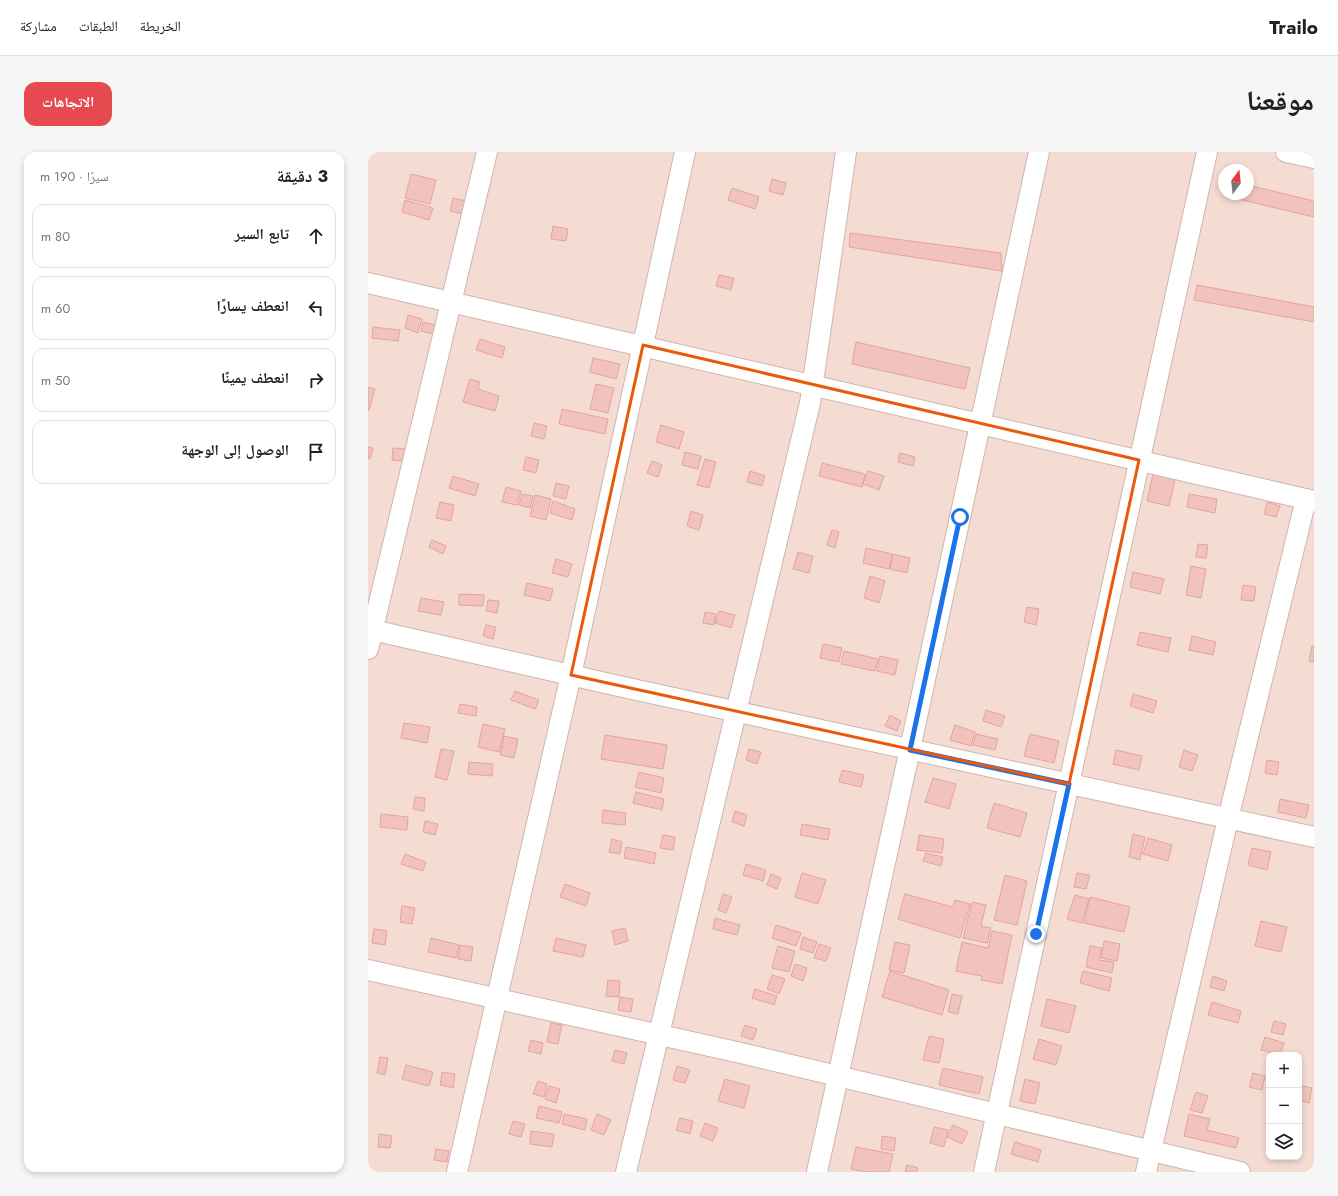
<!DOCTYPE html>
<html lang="ar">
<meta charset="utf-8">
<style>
:root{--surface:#fff;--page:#f6f6f6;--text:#222;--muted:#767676;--line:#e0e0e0;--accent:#e64a51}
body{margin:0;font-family:Jost,"Noto Naskh Arabic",sans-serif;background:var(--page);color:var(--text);direction:rtl}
.controls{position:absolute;right:12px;bottom:12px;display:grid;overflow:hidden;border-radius:8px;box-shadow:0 2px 6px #0003}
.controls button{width:36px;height:36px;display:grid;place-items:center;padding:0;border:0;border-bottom:1px solid var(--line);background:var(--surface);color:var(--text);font:20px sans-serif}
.compass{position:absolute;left:850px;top:12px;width:36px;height:36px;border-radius:50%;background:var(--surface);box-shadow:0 2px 6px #0003;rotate:15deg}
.stop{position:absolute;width:12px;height:12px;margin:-9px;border:3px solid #1a73e8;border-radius:50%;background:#fff}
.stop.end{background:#1a73e8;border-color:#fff;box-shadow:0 1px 4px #0008}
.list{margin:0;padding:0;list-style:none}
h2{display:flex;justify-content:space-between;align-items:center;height:52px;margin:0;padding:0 16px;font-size:17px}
h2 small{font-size:13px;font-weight:400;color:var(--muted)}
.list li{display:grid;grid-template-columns:26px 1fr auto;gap:12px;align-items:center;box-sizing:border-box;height:64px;margin:0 8px 8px;padding:0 8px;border:1px solid var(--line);border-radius:12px}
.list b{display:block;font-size:15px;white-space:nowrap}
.list em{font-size:13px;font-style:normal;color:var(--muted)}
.icon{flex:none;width:22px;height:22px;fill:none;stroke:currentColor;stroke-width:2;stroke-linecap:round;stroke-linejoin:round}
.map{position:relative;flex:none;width:946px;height:1020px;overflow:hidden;direction:ltr;border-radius:12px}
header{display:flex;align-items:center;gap:24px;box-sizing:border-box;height:56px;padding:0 20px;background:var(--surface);border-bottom:1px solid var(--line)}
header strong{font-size:19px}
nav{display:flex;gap:22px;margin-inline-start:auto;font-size:14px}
.intro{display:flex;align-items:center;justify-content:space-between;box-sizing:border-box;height:96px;padding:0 24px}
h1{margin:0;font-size:28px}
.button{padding:10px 18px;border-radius:12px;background:var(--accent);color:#fff;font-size:14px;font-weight:700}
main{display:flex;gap:24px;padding:0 24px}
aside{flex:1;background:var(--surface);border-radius:12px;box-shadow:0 2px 6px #0003}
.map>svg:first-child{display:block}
.residential{fill:#f4dcd2;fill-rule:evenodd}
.building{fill:#f1c3bc;stroke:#e4a49c}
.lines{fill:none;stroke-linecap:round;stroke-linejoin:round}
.minor-casing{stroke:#d0b4ae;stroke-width:22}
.minor{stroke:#fff;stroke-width:20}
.route{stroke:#1a73e8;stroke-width:5}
.marked{fill:none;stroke:#e8590c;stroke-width:3;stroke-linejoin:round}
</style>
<header>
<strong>Trailo</strong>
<nav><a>الخريطة</a><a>الطبقات</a><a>مشاركة</a></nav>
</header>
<div class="intro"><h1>موقعنا</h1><a class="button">الاتجاهات</a></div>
<main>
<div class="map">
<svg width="946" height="1020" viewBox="0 0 946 1020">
<rect width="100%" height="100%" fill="#fcece4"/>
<path class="residential" d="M0,0H946V1020H0ZM856,18H880V42H856ZM901,903H931V1005H901Z"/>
<g class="building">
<polygon points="43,22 68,28 62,52 37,46"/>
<polygon points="404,27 418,31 415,43 401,39"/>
<polygon points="880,33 946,49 946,65 870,47 871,42 880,42"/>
<polygon points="364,36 391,45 387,57 360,48"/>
<polygon points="85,46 98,49 95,62 82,59"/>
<polygon points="37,48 65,56 61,68 34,60"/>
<polygon points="185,74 200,77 198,89 183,87"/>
<polygon points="482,81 633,101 634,119 481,95"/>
<polygon points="351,123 366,126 363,138 348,134"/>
<polygon points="829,133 946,155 946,170 826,148"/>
<polygon points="40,163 54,167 50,181 37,176"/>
<polygon points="55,170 68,173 66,182 53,179"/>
<polygon points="5,175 32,178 30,189 4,186"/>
<polygon points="112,187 137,195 134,206 108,198"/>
<polygon points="488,190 602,216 597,237 484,212"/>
<polygon points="225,206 252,212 248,227 222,220"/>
<polygon points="102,227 112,230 110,237 131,244 127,259 95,250"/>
<polygon points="228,232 246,236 240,261 222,257"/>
<polygon points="0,235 7,237 1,258 0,258"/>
<polygon points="194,257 240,267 237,282 191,272"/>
<polygon points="166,271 179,274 176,287 163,284"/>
<polygon points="293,273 316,280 311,297 288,290"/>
<polygon points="0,295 5,296 2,307 0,306"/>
<polygon points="25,296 37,297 36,309 24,308"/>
<polygon points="317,300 333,304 330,317 314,313"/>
<polygon points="532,301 547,305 545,314 530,310"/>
<polygon points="158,305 171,308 168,321 155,318"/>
<polygon points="337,307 348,310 341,336 329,333"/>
<polygon points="284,309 294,313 290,325 279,321"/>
<polygon points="454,311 497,322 494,335 451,324"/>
<polygon points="382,319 397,324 394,334 379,330"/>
<polygon points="500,319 516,324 511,338 495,332"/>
<polygon points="785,322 807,327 801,354 779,349"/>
<polygon points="85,324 111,332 107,344 81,336"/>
<polygon points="188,331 201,334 198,347 185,344"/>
<polygon points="138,335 153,339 149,353 134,350"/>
<polygon points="154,342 165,344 162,356 151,353"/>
<polygon points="821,342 849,347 847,361 819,355"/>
<polygon points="167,343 183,347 178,368 162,364"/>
<polygon points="185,349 207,357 204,368 182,361"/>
<polygon points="72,350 86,353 83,369 68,366"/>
<polygon points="899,350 912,354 908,365 896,362"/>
<polygon points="323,359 335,363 331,378 319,374"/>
<polygon points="464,378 471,380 467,396 459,393"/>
<polygon points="64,388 78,394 75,402 61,395"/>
<polygon points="830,392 840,393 838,406 828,405"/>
<polygon points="498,396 524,402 521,417 495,411"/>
<polygon points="430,400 445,404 441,421 425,417"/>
<polygon points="525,402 542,406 539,421 522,417"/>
<polygon points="188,407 204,412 200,425 184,421"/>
<polygon points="823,414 838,417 833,446 818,443"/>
<polygon points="765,420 796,427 792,442 762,435"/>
<polygon points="502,424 517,429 511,451 496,446"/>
<polygon points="159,431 185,437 182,449 156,443"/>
<polygon points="875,433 888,435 886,449 873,448"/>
<polygon points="91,442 116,443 115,454 91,453"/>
<polygon points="53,446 76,450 73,463 50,459"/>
<polygon points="120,448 131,449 129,461 118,459"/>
<polygon points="659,455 671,457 668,473 656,470"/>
<polygon points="351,459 367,463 363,476 347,471"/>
<polygon points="337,460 348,462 346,473 335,471"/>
<polygon points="118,473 128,475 125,487 115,484"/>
<polygon points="772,480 803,486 800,500 769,493"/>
<polygon points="824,484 848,490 845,503 821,498"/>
<polygon points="455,492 474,496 471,510 452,506"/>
<polygon points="944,494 946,494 946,510 941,509"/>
<polygon points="476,499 510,507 507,519 473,512"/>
<polygon points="512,504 530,508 527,523 509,519"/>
<polygon points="147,539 171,548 167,557 143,548"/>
<polygon points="765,542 789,549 785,561 762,554"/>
<polygon points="92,552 109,555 108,564 90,561"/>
<polygon points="618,558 637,564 633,575 615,569"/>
<polygon points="522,563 533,569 529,579 517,574"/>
<polygon points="36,571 62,575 59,591 33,586"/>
<polygon points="115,572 137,577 131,600 110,595"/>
<polygon points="587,573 607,580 603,594 582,588"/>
<polygon points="608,582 630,587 627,598 605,593"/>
<polygon points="662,582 691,589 686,611 656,604"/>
<polygon points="237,583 299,593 295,617 233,607"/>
<polygon points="136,584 150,587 146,606 132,603"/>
<polygon points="73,597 86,599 79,628 67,625"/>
<polygon points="381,597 393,600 389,612 378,608"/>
<polygon points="748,598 774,604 771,618 745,612"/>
<polygon points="816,598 830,603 824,619 811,615"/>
<polygon points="899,608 911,610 909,623 897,621"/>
<polygon points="101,610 125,612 124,624 100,622"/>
<polygon points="474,618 496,623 493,635 471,630"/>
<polygon points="271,620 296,626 293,641 267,635"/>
<polygon points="565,626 588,632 581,657 557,650"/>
<polygon points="268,640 296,647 294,658 265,651"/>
<polygon points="47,645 57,646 56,659 45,657"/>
<polygon points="912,647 941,653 938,666 910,660"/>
<polygon points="626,651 659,661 652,685 619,676"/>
<polygon points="235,658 258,661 257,673 234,671"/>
<polygon points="367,659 379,663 376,674 364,670"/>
<polygon points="13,662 40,665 39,678 12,675"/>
<polygon points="57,669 70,672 67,683 55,680"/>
<polygon points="434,672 462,677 460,688 432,683"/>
<polygon points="765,682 777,685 772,708 761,705"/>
<polygon points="295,683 307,685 305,698 292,696"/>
<polygon points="551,683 576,687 574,701 549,698"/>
<polygon points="780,686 804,693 800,709 775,702"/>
<polygon points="244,687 254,690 252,702 241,700"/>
<polygon points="258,695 288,701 286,712 256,706"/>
<polygon points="884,696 903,700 899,718 880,713"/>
<polygon points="558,701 575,705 573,714 555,709"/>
<polygon points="37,702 58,710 55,719 33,712"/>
<polygon points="378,712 398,718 395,729 375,723"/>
<polygon points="434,721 458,728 450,752 427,745"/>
<polygon points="709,721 722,723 718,737 706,735"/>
<polygon points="403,722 413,726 409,737 399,733"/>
<polygon points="637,723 659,729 649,773 626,768"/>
<polygon points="197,732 222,741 218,754 192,745"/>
<polygon points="355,742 364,745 358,761 350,758"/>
<polygon points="537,742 585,755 587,748 602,752 592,786 530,767"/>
<polygon points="707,743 721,747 714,771 699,767"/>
<polygon points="722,745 762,755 756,780 716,771"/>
<polygon points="604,750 618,753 613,774 623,776 619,791 595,786"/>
<polygon points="34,754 47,756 44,772 32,770"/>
<polygon points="347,766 372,773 369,783 345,777"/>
<polygon points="893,769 919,775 913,800 887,794"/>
<polygon points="408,773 433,781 428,794 404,786"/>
<polygon points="257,776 260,789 247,793 244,779"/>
<polygon points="6,777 19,779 17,793 4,791"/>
<polygon points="624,779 644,783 634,832 613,828 614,824 588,819 594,790 620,796"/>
<polygon points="435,785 449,790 445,801 432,797"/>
<polygon points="63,786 91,793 88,806 60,800"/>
<polygon points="188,786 218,793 215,805 185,799"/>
<polygon points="736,789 752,792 749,809 733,806"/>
<polygon points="527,790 542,793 536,821 521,818"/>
<polygon points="451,792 463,796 458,809 446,806"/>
<polygon points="92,793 105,795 103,809 90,807"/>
<polygon points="410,794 427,799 421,820 404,816"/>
<polygon points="722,794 734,796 731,808 746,810 744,821 718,815"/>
<polygon points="427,812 439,816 435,829 423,824"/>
<polygon points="522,819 581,838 574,863 514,845"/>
<polygon points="715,819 744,826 741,839 712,831"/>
<polygon points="404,823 417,827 411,842 399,837"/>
<polygon points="845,824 859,829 856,839 842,835"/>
<polygon points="240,828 252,829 251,845 238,844"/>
<polygon points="387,837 409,844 406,853 384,846"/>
<polygon points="584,842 594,844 590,862 580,860"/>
<polygon points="252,845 265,847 263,860 250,858"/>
<polygon points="679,847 708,854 701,881 673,874"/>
<polygon points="844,850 873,859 870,871 840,863"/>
<polygon points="906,869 918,872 915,883 903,880"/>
<polygon points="183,871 194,873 190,892 179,890"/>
<polygon points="377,873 389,877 385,888 373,884"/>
<polygon points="561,884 576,887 571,911 555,908"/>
<polygon points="897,885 916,891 912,903 893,898"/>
<polygon points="671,887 694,894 688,913 665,907"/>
<polygon points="163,888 175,891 173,902 160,899"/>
<polygon points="247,898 259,901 256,912 244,909"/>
<polygon points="12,905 20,906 17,923 9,921"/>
<polygon points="38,913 65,920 61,934 34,927"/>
<polygon points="309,914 322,918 317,931 305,928"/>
<polygon points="575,916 615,925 611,942 571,933"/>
<polygon points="74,920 87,922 85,936 72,933"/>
<polygon points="885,921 897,924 894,938 881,935"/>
<polygon points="357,927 382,934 376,956 350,949"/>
<polygon points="657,927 672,931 667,952 652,949"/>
<polygon points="170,929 179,932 176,945 165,942"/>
<polygon points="931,933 944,936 941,951 931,948"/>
<polygon points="181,934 192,937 188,951 177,947"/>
<polygon points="828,940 840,944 834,961 822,958"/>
<polygon points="171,954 194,960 191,971 168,966"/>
<polygon points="196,962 219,967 217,978 194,972"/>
<polygon points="229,962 243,968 236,983 223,978"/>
<polygon points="821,962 842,967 839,978 871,986 868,996 816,984"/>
<polygon points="312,966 325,969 322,982 308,978"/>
<polygon points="145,969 157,972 153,985 141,982"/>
<polygon points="337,971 350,976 345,989 332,984"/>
<polygon points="585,973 600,980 594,992 579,985"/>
<polygon points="566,975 580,978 576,995 562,991"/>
<polygon points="163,979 186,982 184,995 162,992"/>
<polygon points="11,982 24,984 22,996 10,995"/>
<polygon points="514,984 528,986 526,999 513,997"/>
<polygon points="647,990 673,998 670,1010 643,1002"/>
<polygon points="488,995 525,1002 521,1020 497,1020 483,1017"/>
<polygon points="68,997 81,999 79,1010 66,1008"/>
<polygon points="539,1013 550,1016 549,1020 537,1020"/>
</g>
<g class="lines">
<defs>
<g id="minor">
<polyline points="918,0 946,6"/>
<polyline points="0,131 946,349"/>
<polyline points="0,477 255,535 946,685"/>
<polyline points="0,497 119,0"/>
<polyline points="0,818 373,901 872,1020"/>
<polyline points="89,1020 203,523 317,0"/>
<polyline points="258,1020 442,251 478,0"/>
<polyline points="449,1020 542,597 671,0"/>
<polyline points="616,1020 839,0"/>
<polyline points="778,1020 860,667 938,347"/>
</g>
</defs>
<use href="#minor" class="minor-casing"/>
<use href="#minor" class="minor"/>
</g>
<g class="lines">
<polyline class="route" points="592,365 542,598 701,632 668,782"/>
</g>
<path class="marked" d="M275,193L771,308L701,632L203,523Z"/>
</svg>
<div class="controls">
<button>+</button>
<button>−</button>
<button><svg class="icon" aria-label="layers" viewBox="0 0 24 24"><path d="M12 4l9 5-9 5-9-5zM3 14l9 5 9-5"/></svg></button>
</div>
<svg class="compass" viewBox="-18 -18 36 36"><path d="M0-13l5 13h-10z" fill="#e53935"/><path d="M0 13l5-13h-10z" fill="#767676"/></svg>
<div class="stop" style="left:592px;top:365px"></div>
<div class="stop end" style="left:668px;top:782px"></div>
</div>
<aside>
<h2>3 دقيقة<small>سيرًا · 190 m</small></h2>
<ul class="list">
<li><svg class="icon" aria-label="ahead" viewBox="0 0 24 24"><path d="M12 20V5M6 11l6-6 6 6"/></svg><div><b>تابع السير</b></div><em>80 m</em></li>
<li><svg class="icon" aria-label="left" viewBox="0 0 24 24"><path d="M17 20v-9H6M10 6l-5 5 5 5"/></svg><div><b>انعطف يسارًا</b></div><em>60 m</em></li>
<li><svg class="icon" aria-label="right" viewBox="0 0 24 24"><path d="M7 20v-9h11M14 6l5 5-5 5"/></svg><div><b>انعطف يمينًا</b></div><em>50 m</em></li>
<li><svg class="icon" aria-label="arrive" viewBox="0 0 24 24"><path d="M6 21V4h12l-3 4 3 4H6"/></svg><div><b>الوصول إلى الوجهة</b></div></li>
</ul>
</aside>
</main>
